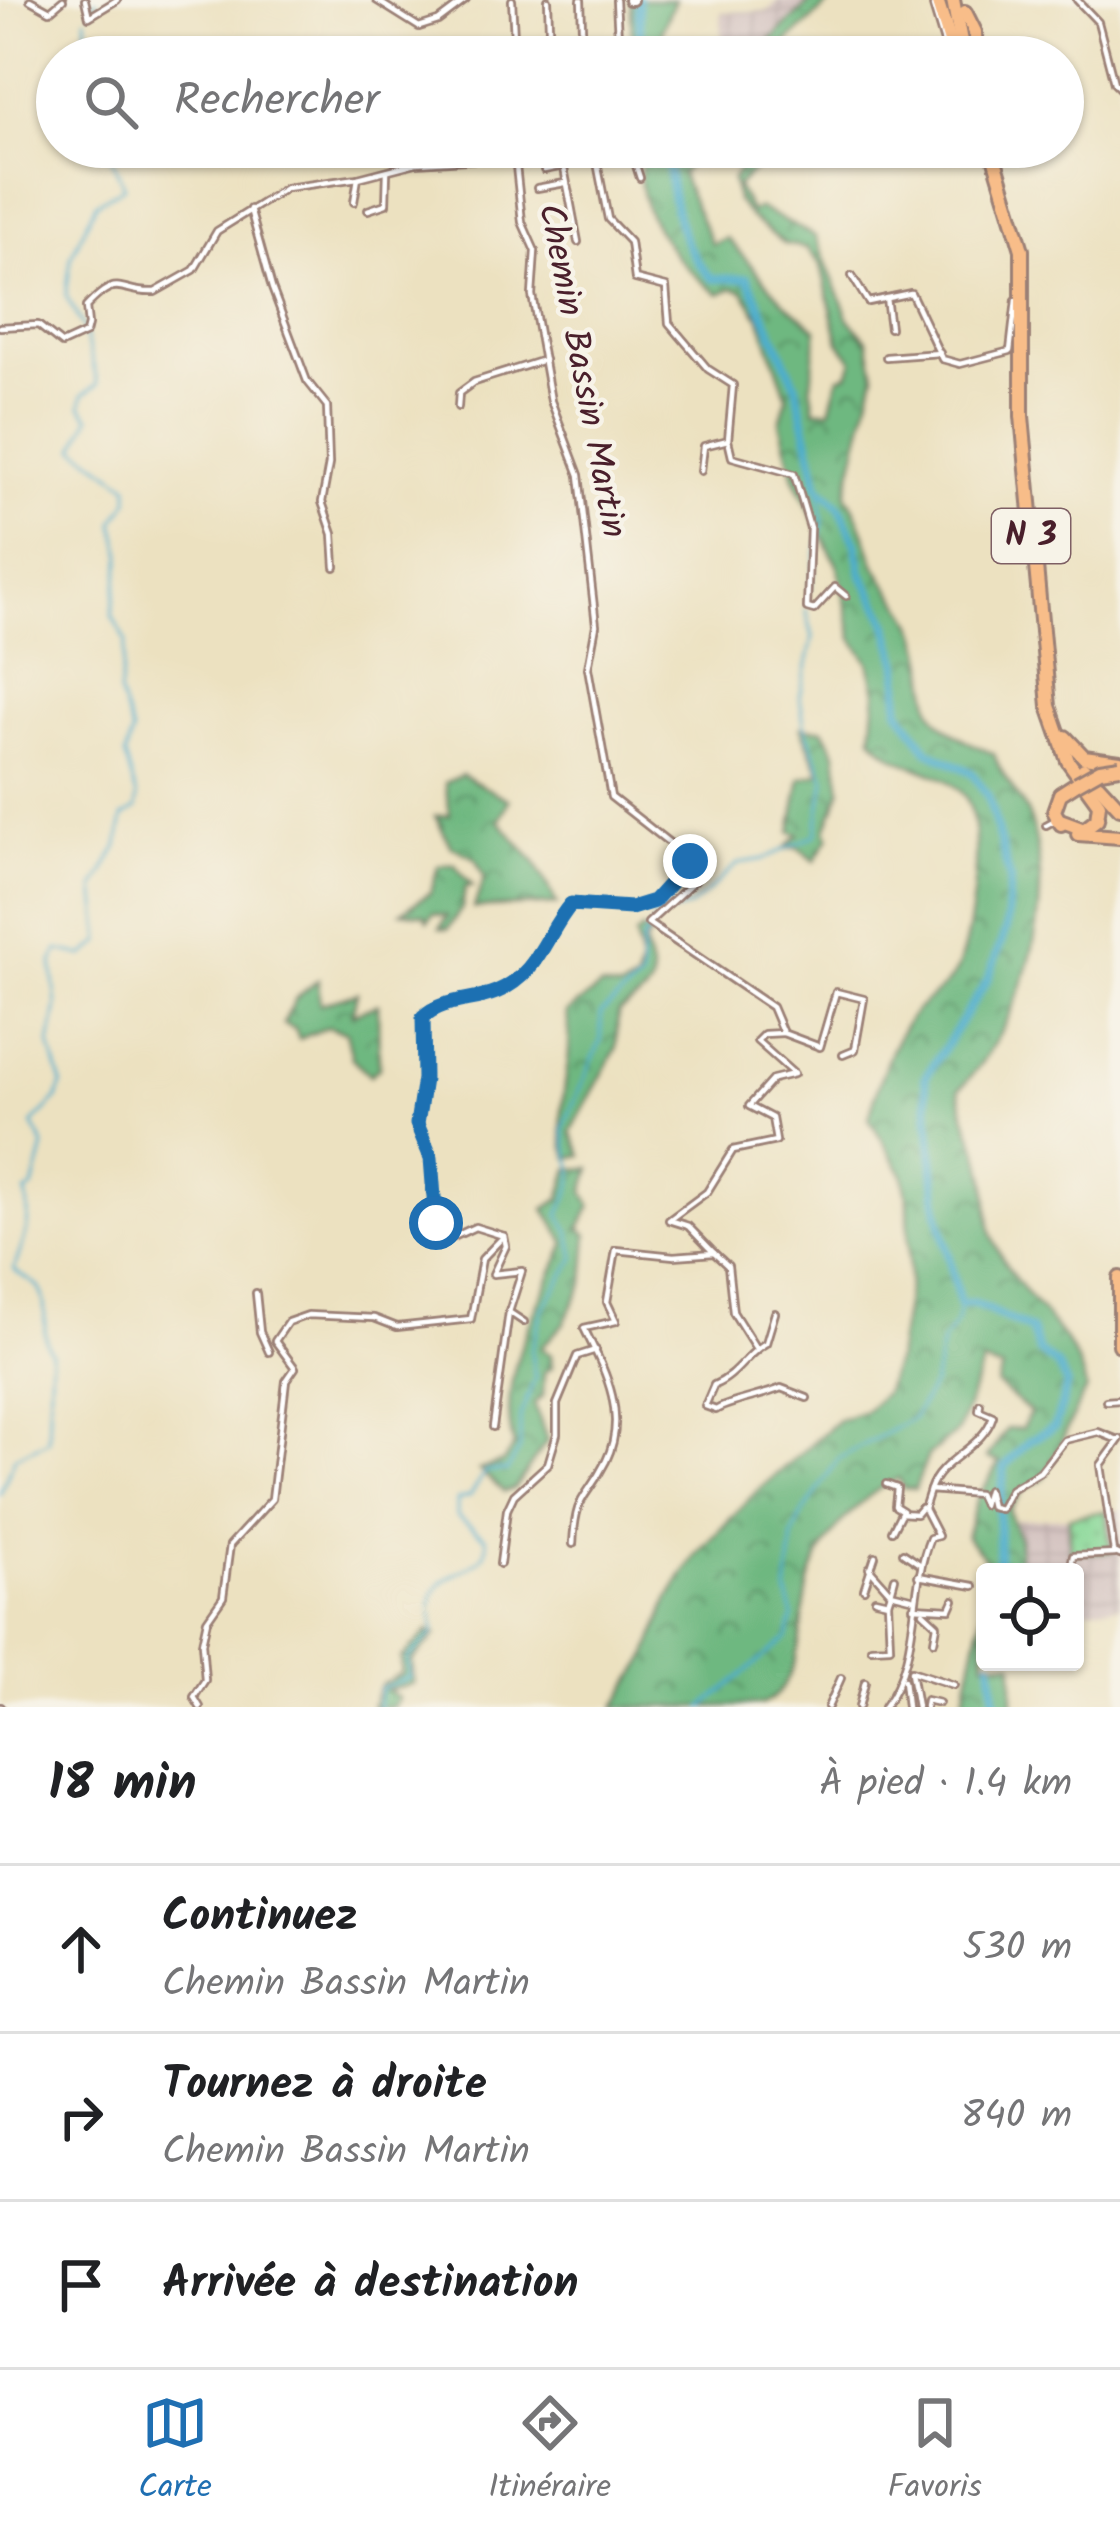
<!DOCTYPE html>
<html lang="fr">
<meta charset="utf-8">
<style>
:root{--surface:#fff;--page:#f6f6f6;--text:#202124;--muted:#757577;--line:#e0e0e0;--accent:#1f6fb2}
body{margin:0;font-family:Kalam,sans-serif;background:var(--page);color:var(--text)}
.controls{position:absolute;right:36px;bottom:36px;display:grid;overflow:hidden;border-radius:12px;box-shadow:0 3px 9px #0004}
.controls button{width:108px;height:108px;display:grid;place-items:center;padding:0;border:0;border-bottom:3px solid var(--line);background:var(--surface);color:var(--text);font:60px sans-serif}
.stop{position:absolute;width:36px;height:36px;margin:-27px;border:9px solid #1f6fb2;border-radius:50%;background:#fff}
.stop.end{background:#1f6fb2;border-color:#fff;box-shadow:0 3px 12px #0008}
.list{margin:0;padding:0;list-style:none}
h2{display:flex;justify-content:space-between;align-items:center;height:156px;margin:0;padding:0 48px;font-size:51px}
h2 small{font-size:39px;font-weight:400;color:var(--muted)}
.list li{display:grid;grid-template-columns:78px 1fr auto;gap:36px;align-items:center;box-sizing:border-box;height:168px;padding:0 48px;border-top:3px solid var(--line)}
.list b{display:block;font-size:45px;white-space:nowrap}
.list p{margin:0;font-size:39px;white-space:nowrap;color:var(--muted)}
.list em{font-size:39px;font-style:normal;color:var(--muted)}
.icon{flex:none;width:66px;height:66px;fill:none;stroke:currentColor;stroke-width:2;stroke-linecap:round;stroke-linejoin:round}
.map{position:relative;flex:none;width:1120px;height:1707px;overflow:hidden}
.search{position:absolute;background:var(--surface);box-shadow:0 3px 9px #0004;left:36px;right:36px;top:36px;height:132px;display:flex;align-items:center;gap:30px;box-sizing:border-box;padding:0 42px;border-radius:66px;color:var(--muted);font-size:45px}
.sheet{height:660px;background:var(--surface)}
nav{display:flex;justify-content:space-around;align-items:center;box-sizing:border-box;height:168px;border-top:3px solid var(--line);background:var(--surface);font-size:33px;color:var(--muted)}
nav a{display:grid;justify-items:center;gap:6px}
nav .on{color:var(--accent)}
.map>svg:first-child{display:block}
.industrial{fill:url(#industrial-grid)}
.grass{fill:url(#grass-dots);stroke:#6a7c62;stroke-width:3}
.forest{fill:url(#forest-crowns);stroke:#5c6c56;stroke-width:3}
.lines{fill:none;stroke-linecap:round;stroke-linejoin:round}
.stream{stroke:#4dadcc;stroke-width:3}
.river{stroke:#4dadcc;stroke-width:8}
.minor-casing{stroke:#9b8076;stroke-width:10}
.tertiary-casing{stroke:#9b8076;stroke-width:14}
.trunk-casing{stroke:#9b8076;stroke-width:18}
.minor{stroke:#fff;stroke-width:4.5}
.tertiary{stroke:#fff;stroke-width:8}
.trunk{stroke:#f8bd89;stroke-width:12}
.trunk-bridge-casing{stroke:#9b8076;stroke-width:18;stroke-linecap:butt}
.trunk-bridge{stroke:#f8bd89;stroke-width:12}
.route{stroke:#1f6fb2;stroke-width:15}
.labels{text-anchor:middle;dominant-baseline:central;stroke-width:9;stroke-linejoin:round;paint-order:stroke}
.shield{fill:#f7f3e8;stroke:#7e5f64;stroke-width:3}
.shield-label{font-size:33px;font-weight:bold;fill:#4a1f2b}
.street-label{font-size:36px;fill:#4a1f2b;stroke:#f7f3e8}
</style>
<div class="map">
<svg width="1120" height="1707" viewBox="0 0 1120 1707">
<defs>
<pattern id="industrial-grid" width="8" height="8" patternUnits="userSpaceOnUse" patternTransform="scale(3)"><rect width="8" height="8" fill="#d1bfbd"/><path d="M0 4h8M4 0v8" fill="none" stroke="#b5a4a3"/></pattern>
<pattern id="grass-dots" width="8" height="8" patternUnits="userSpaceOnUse" patternTransform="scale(3)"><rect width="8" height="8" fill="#89d898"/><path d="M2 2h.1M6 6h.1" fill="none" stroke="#78b983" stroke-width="1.8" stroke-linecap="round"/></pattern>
<pattern id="forest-crowns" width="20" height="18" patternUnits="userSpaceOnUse" patternTransform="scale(3)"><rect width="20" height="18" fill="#6eb880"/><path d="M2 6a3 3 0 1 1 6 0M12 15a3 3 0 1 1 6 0" fill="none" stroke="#5c9569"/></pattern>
</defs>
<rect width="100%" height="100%" fill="#f7f3e8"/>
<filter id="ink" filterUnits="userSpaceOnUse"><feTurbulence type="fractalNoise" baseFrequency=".00833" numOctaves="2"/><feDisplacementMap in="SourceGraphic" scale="24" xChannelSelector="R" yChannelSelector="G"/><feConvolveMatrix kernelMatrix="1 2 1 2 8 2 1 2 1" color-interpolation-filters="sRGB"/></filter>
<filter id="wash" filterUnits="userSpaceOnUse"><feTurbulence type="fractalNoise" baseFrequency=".004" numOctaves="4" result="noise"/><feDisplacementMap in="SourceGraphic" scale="48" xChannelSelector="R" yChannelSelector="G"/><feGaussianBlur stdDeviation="2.7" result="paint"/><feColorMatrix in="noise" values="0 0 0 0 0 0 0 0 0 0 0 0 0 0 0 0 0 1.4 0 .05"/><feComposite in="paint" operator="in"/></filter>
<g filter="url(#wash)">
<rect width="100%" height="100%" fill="#ece1c0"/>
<g class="industrial">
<polygon points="778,0 812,0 753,57 703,57 702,50 722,44 721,12 768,11"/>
<polygon points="1120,1510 1120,1606 1075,1610 1075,1572 1019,1572 1020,1540 1014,1520 1069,1517 1071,1553 1110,1552 1106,1511"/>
</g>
<polygon class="grass" points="1106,1511 1111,1552 1071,1553 1069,1517"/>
<g class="forest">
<polygon points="631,0 675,0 662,30 665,57 632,57"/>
<polygon points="812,0 833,0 771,57 753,57"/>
<path d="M649,147H683L689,164L681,174L712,244L727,238L783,301L817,330L811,385L815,410H830L839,377L848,374L853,360L839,342L821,265L807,248L785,244L751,218L737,201L732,180L740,167L738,147H751L756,168L737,187L751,212L759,208L815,236L849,319L868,341L875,374L846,494C861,517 865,536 874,561C884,587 909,607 918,633C943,702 900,713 994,754C1002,781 1027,802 1033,828C1056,919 1020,1023 959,1090C964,1123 984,1155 987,1188C990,1224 986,1232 1007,1266C1032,1309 1077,1337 1086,1389L1044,1478L1024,1489L1009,1511L1019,1540L1018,1572H988L989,1563L966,1537L977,1499L1000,1462L987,1458L1007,1429H1022L1030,1412L997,1385L1002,1370L983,1363L958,1431L928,1456L915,1489L903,1488L899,1478C860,1496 823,1536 810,1579C799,1618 805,1683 763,1704C743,1707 643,1707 615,1707L647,1657L669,1598L695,1556L754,1494L838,1420L865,1411L884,1393L896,1359L909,1281L908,1201L903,1175L869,1118C878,1084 890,1043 912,1015C926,997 946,991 957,969C972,937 986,823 964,795C939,765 900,773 872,737L876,692L869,662L853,639L838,567L794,478L780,422L787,397L759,316L743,291L733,288L719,294C676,266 619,197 649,147Z"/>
<polygon points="801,728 823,729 836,753 841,790 826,830 829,837 815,861 797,847 785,849 799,834 791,832 801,778 820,773"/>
<polygon points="462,775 509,800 499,821 535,862 557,904 474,908 484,877 475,858 451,846 435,816 450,815 445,783"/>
<polygon points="454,864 472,886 465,887 462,908 448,929 440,928 447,916 433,913 428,921 425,915 402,912 431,892 438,866"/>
<path d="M642,930L651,934L644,943C657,989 658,986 618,1013L616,1049L571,1132L582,1155L569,1158C548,1114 579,1062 566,1013L601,987L620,990L636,982L641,963L635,936Z"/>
<polygon points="318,980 320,1004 357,993 352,1014 378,1004 379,1068 370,1075 352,1058 346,1032 328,1027 299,1039 295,1029 283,1024 296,998"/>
<path d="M591,1168L584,1192L591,1205L580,1228L588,1235L584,1283L564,1323L541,1348L551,1355L552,1367L544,1372L543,1396L534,1403L547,1441L514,1489L504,1492L479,1470L503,1462L514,1446C494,1378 540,1303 566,1243L545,1209L560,1199L569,1169Z"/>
<polygon points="985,1601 985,1662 1013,1662 1013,1707 962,1707"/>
<polygon points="428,1631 436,1635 412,1661 414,1683 387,1690 398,1698 392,1707 372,1707 380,1685 402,1674 401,1659"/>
</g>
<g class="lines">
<g class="stream">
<polyline points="90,12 96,0"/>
<polyline points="86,18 88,57"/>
<polyline points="810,589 823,521 819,487"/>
<path d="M0,1494L15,1456L48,1441L51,1352C38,1333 52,1305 37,1286C30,1278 20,1277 14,1269C24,1240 32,1225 26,1193L33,1188L44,1146L32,1124L57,1099L62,1084L50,1045L57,1005L52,962L58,950L84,956L101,942L95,888L118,846L123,817L136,809L137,797L125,756L132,733L119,693L126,641L112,615L122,554L114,522L129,500V486L76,448L90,417L81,406L83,395L98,384L83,327L66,296L71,257L96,203L124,187L107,147"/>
<path d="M378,1707L380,1689L410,1677L407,1659L434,1633C434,1623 430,1612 431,1602C437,1566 493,1574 486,1538L457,1516V1500L470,1496L485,1472L507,1471L520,1449V1416L535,1378L531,1352L542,1310L575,1258L570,1232L559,1215C583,1165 571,1176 563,1128L601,1040V1013L641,980L642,942L657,916L690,907L739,863L764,859L816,835L825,779L804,724L800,697L813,637L806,610"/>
<polyline points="703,1707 787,1638 793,1617 787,1591 793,1535 799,1520 838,1459 913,1418 933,1385 942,1343 957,1321 960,1305"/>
</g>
<g class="river">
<polyline points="638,0 642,57"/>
<path d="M665,147C672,196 675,244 713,279L748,278L796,385L819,487L839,506L856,543L862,574L887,621L899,665V709L928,751L971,772L988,796L1010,879L1006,929L988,979L925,1078L938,1212L960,1305L973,1303L1031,1330L1039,1352L1057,1365L1067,1385L1055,1427L1029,1441L1005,1466L1000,1506"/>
<polyline points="998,1572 999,1511"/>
<polyline points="991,1662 996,1707"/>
</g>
</g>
</g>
<g filter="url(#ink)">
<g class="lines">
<defs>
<g id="minor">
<polyline points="30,0 50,11 63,0"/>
<polyline points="85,0 89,17 117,0"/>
<polyline points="376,0 419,27 438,21 466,0"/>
<polyline points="512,0 515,57"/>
<polyline points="548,0 550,57"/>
<polyline points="581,0 583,57"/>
<polyline points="616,0 619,57"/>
<polyline points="1077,0 1098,22 1114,83 1120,89"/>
<polyline points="933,6 947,52"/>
<polyline points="560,147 578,242"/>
<polyline points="594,147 608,219 630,242 635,279 666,287 669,323 708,369 733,385 728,440 704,446 701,471"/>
<polyline points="630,147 640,178"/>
<polyline points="544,170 564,166"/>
<polyline points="537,188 565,183"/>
<polyline points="354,202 358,178"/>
<polyline points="250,209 272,288 307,381 327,406 329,464 322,502 333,534 335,567"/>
<polyline points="368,210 386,204 387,172"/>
<polyline points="852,276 868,302 911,293 942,359 960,364 1010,351 1016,300"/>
<polyline points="886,298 890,328"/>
<path d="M0,327L38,325L62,344L86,333L88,325L86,307C120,271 118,294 155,292L194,270L217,231L286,188L358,178L416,163L482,159L514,147"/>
<polyline points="886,357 940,353"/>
<polyline points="458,407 459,393 474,382 544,360"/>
<polyline points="728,440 732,457 794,474 810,528 807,608 814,610 835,587 846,596"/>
<polyline points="1046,825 1057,819"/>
<polyline points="783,1033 820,1047 836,992 864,999 855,1050 843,1055"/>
<polyline points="504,1236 506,1246 493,1274 522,1271 509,1312 524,1322"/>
<polyline points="714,1253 728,1266 733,1312 755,1347"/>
<polyline points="256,1293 260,1332 269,1352"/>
<path d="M775,1313L766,1343C747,1353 737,1376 714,1385L705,1406L716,1410C727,1402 763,1396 781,1388L807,1398"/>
<polyline points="1106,1401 1120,1400"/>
<polyline points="493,1427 509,1312"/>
<polyline points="1120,1439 1101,1465 1114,1552 1120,1555"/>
<polyline points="886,1484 897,1488 895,1506 903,1511"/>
<path d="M930,1490C940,1458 982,1450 993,1416L979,1410L980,1404"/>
<polyline points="892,1531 901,1513 916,1514 921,1508"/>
<path d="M573,1544C576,1491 585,1503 606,1461C629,1414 604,1369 584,1328L616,1321L607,1302L616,1250L674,1256L714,1253L688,1226L669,1220L707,1192L733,1150L776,1141L772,1118L749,1106L773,1079L794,1074L757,1041L764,1034L783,1033L772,1007L648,923L695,880L697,866L690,857"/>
<polyline points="903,1553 921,1565"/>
<polyline points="500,1564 507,1510 514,1495 548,1464 557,1434 557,1404 577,1356 596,1350"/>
<polyline points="869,1568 891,1593 915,1599"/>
<polyline points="1070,1572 1073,1556 1115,1554"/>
<polyline points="918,1576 974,1586"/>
<polyline points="864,1589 875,1556"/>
<polyline points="891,1593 895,1578"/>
<polyline points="875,1599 888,1602 891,1593"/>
<polyline points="913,1607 950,1609 954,1600"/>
<polyline points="923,1612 937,1625 934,1641"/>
<polyline points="871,1648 890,1647 888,1602"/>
<polyline points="911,1671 954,1685"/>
<polyline points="911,1672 917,1707"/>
<polyline points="904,1680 907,1707"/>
<polyline points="0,1707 1,1707"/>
<path d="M200,1707L194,1697L205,1680L202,1643L207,1620L223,1597L230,1545L272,1499L286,1381L295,1368L275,1341L288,1322L308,1315L374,1318L397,1327L471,1319L482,1259L504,1236L475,1227L441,1243L435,1240L431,1158L417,1127L424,1079L423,1017C442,998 472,1002 496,992C536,975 547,936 570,904L631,908L654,901L690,859L611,797L588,668L596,625L579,475L551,401L532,295L535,251L522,222L514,147"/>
<polyline points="828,1707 841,1678"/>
<polyline points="859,1707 865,1682"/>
<path d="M884,1707C921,1660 908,1593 930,1538L938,1536L924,1509L930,1490L978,1494L983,1505L987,1490L991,1507L1000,1509L1011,1489L1040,1472L1065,1440L1098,1432L1118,1440"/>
<polyline points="925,1707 926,1700 939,1703"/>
</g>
<polyline id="tertiary" points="629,0 632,0"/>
<g id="trunk">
<polyline points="937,0 955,57"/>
<polyline points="953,0 964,57"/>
<polyline points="965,12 975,32 976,57"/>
<polyline points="991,147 1022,250 1022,416 1049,706 1068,761 1099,804 1097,819 1084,829 1057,819"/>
<polyline points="1065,737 1084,757 1120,762"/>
<polyline points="1084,769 1120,808"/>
<polyline points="1061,824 1054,811 1060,794 1077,783"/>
<polyline points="1078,834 1120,837"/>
<polyline points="1120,1278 1120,1345"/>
</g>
</defs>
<use href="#minor" class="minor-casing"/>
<use href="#tertiary" class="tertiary-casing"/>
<use href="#trunk" class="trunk-casing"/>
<use href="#minor" class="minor"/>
<use href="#tertiary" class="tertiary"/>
<use href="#trunk" class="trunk"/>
<defs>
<polyline id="trunk-bridge" points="1077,783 1100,770 1120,767"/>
</defs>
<use href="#trunk-bridge" class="trunk-bridge-casing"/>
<use href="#trunk-bridge" class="trunk-bridge"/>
</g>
</g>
<g class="lines" filter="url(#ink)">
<path class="route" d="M436,1223L431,1158L417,1124L424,1079L423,1017C443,998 472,1002 496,992C540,973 545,934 571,904L631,908L654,901L690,861"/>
</g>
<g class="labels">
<rect class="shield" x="992" y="509" width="78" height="54" rx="9"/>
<g class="shield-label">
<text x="1031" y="536">N 3</text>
</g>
<g class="street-label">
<text transform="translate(581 371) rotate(79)">Chemin Bassin Martin</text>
</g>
</g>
</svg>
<div class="controls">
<button><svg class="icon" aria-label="locate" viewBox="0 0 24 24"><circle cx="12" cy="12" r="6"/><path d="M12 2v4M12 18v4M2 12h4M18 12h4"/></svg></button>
</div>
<div class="stop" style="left:436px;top:1223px"></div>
<div class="stop end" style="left:690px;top:861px"></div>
<div class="search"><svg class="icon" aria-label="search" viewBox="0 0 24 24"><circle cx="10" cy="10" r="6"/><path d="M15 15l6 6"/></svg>Rechercher</div>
</div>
<section class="sheet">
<h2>18 min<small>À pied · 1.4 km</small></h2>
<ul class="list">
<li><svg class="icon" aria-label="ahead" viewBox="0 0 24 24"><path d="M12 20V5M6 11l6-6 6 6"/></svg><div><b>Continuez</b><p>Chemin Bassin Martin</p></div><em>530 m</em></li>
<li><svg class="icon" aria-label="right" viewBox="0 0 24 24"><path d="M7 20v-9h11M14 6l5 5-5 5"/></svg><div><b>Tournez à droite</b><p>Chemin Bassin Martin</p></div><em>840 m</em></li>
<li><svg class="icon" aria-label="arrive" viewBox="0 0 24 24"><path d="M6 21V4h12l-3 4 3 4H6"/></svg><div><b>Arrivée à destination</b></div></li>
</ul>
</section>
<nav>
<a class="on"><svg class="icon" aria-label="map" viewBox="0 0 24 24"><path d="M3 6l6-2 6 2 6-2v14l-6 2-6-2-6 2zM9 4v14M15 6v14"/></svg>Carte</a>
<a><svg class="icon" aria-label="directions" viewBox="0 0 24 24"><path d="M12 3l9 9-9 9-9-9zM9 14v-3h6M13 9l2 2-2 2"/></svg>Itinéraire</a>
<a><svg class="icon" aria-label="saved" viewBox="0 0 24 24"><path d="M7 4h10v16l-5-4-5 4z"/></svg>Favoris</a>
</nav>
